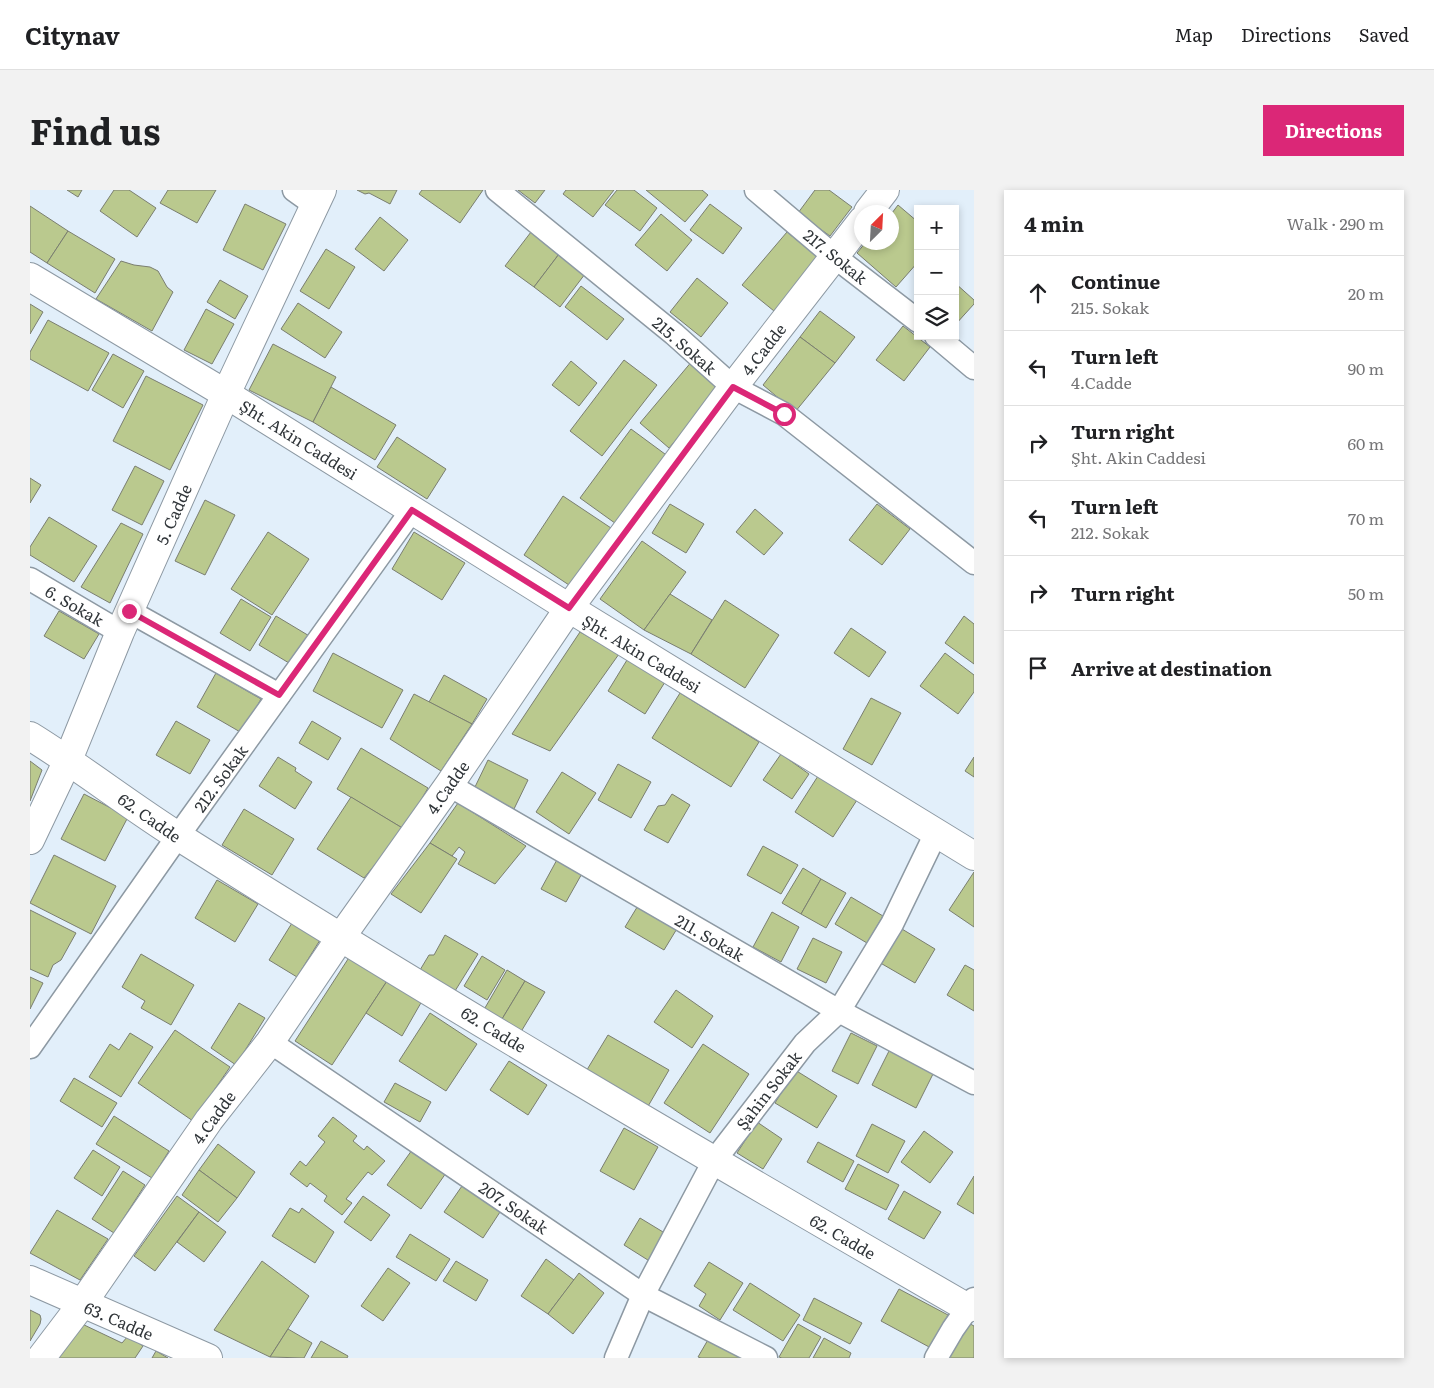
<!DOCTYPE html>
<meta charset="utf-8">
<style>
:root{--surface:#fff;--page:#f2f2f2;--text:#202124;--muted:#757577;--line:#e0e0e0;--accent:#db2777}
body{margin:0;font-family:Literata,serif;background:var(--page);color:var(--text)}
.controls{position:absolute;right:15px;top:15px;display:grid;overflow:hidden;border-radius:0px;box-shadow:0 2px 8px #0003}
.controls button{width:45px;height:45px;display:grid;place-items:center;padding:0;border:0;border-bottom:1px solid var(--line);background:var(--surface);color:var(--text);font:25px sans-serif}
.compass{position:absolute;left:824px;top:15px;width:45px;height:45px;border-radius:50%;background:var(--surface);box-shadow:0 2px 8px #0003;rotate:24deg}
.stop{position:absolute;width:15px;height:15px;margin:-11px;border:4px solid #db2777;border-radius:50%;background:#fff}
.stop.end{background:#db2777;border-color:#fff;box-shadow:0 1px 5px #0008}
.list{margin:0;padding:0;list-style:none}
h2{display:flex;justify-content:space-between;align-items:center;height:65px;margin:0;padding:0 20px;font-size:21px}
h2 small{font-size:16px;font-weight:400;color:var(--muted)}
.list li{display:grid;grid-template-columns:32px 1fr auto;gap:15px;align-items:center;box-sizing:border-box;height:75px;padding:0 20px;border-top:1px solid var(--line)}
.list b{display:block;font-size:19px;white-space:nowrap}
.list p{margin:0;font-size:16px;white-space:nowrap;color:var(--muted)}
.list em{font-size:16px;font-style:normal;color:var(--muted)}
.icon{flex:none;width:28px;height:28px;fill:none;stroke:currentColor;stroke-width:2;stroke-linecap:round;stroke-linejoin:round}
.map{position:relative;flex:none;width:944px;height:1168px;overflow:hidden;border-radius:0px}
header{display:flex;align-items:center;gap:30px;box-sizing:border-box;height:70px;padding:0 25px;background:var(--surface);border-bottom:1px solid var(--line)}
header strong{font-size:24px}
nav{display:flex;gap:28px;margin-inline-start:auto;font-size:18px}
.intro{display:flex;align-items:center;justify-content:space-between;box-sizing:border-box;height:120px;padding:0 30px}
h1{margin:0;font-size:35px}
.button{padding:12px 22px;border-radius:0px;background:var(--accent);color:#fff;font-size:18px;font-weight:700}
main{display:flex;gap:30px;padding:0 30px}
aside{flex:1;background:var(--surface);border-radius:0px;box-shadow:0 2px 8px #0003}
.map>svg:first-child{display:block}
.building{fill:#bac98e;stroke:#7a7e70}
.lines{fill:none;stroke-linecap:round;stroke-linejoin:round}
.street-casing{stroke:#8d99a3;stroke-width:25}
.secondary-casing{stroke:#8d99a3;stroke-width:30}
.street{stroke:#fff;stroke-width:22}
.secondary{stroke:#fff;stroke-width:28}
.route{stroke:#db2777;stroke-width:6}
.labels{text-anchor:middle;dominant-baseline:central;stroke-width:4;stroke-linejoin:round;paint-order:stroke}
.street-label{font-size:16px;fill:#303539;stroke:#fff}
</style>
<header>
<strong>Citynav</strong>
<nav><a>Map</a><a>Directions</a><a>Saved</a></nav>
</header>
<div class="intro"><h1>Find us</h1><a class="button">Directions</a></div>
<main>
<div class="map">
<svg width="944" height="1168" viewBox="0 0 944 1168">
<rect width="100%" height="100%" fill="#e2effa"/>
<g class="building">
<polygon points="37,0 52,0 48,7"/>
<polygon points="84,0 99,0 126,18 107,47 70,21"/>
<polygon points="138,0 186,0 167,33 130,13"/>
<polygon points="327,0 367,0 360,14 339,3 335,4"/>
<polygon points="392,0 453,0 430,33 389,4"/>
<polygon points="488,0 515,0 505,13"/>
<polygon points="536,0 584,0 563,27 533,4"/>
<polygon points="587,0 604,0 627,18 610,41 575,15"/>
<polygon points="616,0 672,0 678,5 655,32"/>
<polygon points="785,0 799,0 822,17 800,46 768,23"/>
<polygon points="215,14 256,34 233,80 193,60"/>
<polygon points="680,14 712,38 693,64 660,40"/>
<polygon points="868,15 888,32 888,72 866,97 827,63 836,52 862,52 862,23"/>
<polygon points="0,16 38,41 17,73 0,62"/>
<polygon points="631,24 662,50 637,81 605,55"/>
<polygon points="350,27 378,50 354,81 325,59"/>
<polygon points="38,41 85,69 65,103 17,73"/>
<polygon points="501,42 529,64 504,97 475,76"/>
<polygon points="757,42 789,68 744,121 712,95"/>
<polygon points="296,59 325,77 299,119 270,101"/>
<polygon points="529,64 555,84 530,117 504,97"/>
<polygon points="91,71 104,75 120,77 128,81 137,97 143,102 122,141 66,109"/>
<polygon points="667,88 698,113 671,147 640,122"/>
<polygon points="190,90 218,106 205,129 177,112"/>
<polygon points="925,93 944,110 944,114 925,135"/>
<polygon points="551,96 594,129 577,150 535,117"/>
<polygon points="268,113 312,142 295,168 251,139"/>
<polygon points="0,114 13,122 0,144"/>
<polygon points="176,119 204,134 182,174 154,160"/>
<polygon points="790,121 825,147 805,173 770,147"/>
<polygon points="18,130 79,163 58,201 0,169 0,162"/>
<polygon points="873,136 900,157 874,191 846,170"/>
<polygon points="770,147 805,173 765,222 733,195"/>
<polygon points="243,154 306,187 283,232 219,200"/>
<polygon points="83,164 114,181 93,218 62,200"/>
<polygon points="594,170 627,195 572,266 540,241"/>
<polygon points="663,170 693,195 639,258 610,233"/>
<polygon points="541,171 567,193 549,216 522,195"/>
<polygon points="116,186 173,215 140,280 83,251"/>
<polygon points="301,197 366,235 345,270 283,232"/>
<polygon points="601,239 639,267 589,336 550,308"/>
<polygon points="367,247 416,279 397,309 347,277"/>
<polygon points="105,276 134,291 112,335 82,320"/>
<polygon points="0,288 11,295 0,313"/>
<polygon points="533,306 581,338 542,397 494,365"/>
<polygon points="175,310 205,325 175,385 145,371"/>
<polygon points="640,314 674,334 656,363 622,343"/>
<polygon points="847,314 880,339 852,375 819,350"/>
<polygon points="725,319 753,343 734,365 706,342"/>
<polygon points="19,327 67,356 44,392 0,365 0,357"/>
<polygon points="91,333 113,344 80,413 51,397"/>
<polygon points="238,342 279,369 242,425 201,399"/>
<polygon points="384,342 435,373 412,410 362,379"/>
<polygon points="612,351 656,382 614,440 570,409"/>
<polygon points="640,404 682,430 661,464 614,440"/>
<polygon points="211,409 241,427 220,461 190,443"/>
<polygon points="695,410 749,445 715,498 661,464"/>
<polygon points="29,421 69,444 54,469 14,446"/>
<polygon points="246,426 281,447 264,476 229,455"/>
<polygon points="934,426 944,434 944,474 915,453"/>
<polygon points="821,438 856,462 839,487 804,463"/>
<polygon points="550,442 589,464 520,561 482,544"/>
<polygon points="303,463 373,500 352,538 283,501"/>
<polygon points="915,463 944,485 944,502 928,524 890,496"/>
<polygon points="597,470 635,492 615,524 578,501"/>
<polygon points="186,483 231,509 212,543 167,517"/>
<polygon points="414,485 457,509 442,534 399,512"/>
<polygon points="650,503 729,552 701,597 622,548"/>
<polygon points="384,504 442,534 411,581 360,549"/>
<polygon points="841,508 871,523 842,575 813,559"/>
<polygon points="146,531 180,550 160,584 126,565"/>
<polygon points="282,531 311,548 298,570 269,553"/>
<polygon points="331,558 398,598 374,639 307,599"/>
<polygon points="751,564 779,584 762,609 733,590"/>
<polygon points="248,567 266,578 265,581 282,592 265,619 229,596"/>
<polygon points="944,567 944,587 935,581"/>
<polygon points="458,570 498,590 484,619 444,599"/>
<polygon points="0,571 12,580 0,611"/>
<polygon points="588,574 621,592 601,628 568,610"/>
<polygon points="532,582 566,603 539,644 506,622"/>
<polygon points="788,586 827,610 803,647 765,622"/>
<polygon points="54,604 98,627 75,671 31,649"/>
<polygon points="642,604 660,615 638,653 614,640 628,616 635,615"/>
<polygon points="321,607 374,639 334,688 287,659"/>
<polygon points="428,613 496,656 465,694 428,674 435,662 429,657 422,666 400,653"/>
<polygon points="214,619 264,649 242,685 192,655"/>
<polygon points="400,653 427,669 391,723 361,704"/>
<polygon points="733,656 768,675 751,704 717,685"/>
<polygon points="24,665 86,696 61,744 0,713"/>
<polygon points="529,666 554,680 536,712 511,699"/>
<polygon points="773,678 791,689 771,724 752,713"/>
<polygon points="944,682 944,737 919,720"/>
<polygon points="791,689 816,703 796,738 771,724"/>
<polygon points="187,690 228,714 205,752 165,728"/>
<polygon points="821,707 853,726 837,753 805,734"/>
<polygon points="609,714 648,737 634,760 595,737"/>
<polygon points="0,720 46,743 31,770 23,775 18,787 0,779"/>
<polygon points="742,722 769,737 751,772 723,757"/>
<polygon points="262,733 290,750 267,787 239,770"/>
<polygon points="867,736 905,759 885,793 847,771"/>
<polygon points="415,745 448,764 425,801 390,780 399,765 404,765"/>
<polygon points="783,748 812,762 796,793 767,779"/>
<polygon points="111,764 164,795 141,835 111,818 115,811 92,797"/>
<polygon points="320,766 357,791 302,875 265,851"/>
<polygon points="452,766 475,780 457,810 434,796"/>
<polygon points="935,775 944,780 944,821 917,805"/>
<polygon points="477,780 495,791 469,834 452,823"/>
<polygon points="0,787 13,793 0,819"/>
<polygon points="357,791 392,811 372,846 336,823"/>
<polygon points="495,791 515,802 489,845 469,834"/>
<polygon points="646,800 683,826 662,858 624,832"/>
<polygon points="209,813 235,828 206,875 181,858"/>
<polygon points="400,823 447,854 416,901 369,871"/>
<polygon points="145,840 200,877 163,931 108,893"/>
<polygon points="100,843 123,857 91,907 59,887 80,854 89,860"/>
<polygon points="821,843 847,856 828,894 802,881"/>
<polygon points="578,845 639,880 617,918 555,883"/>
<polygon points="673,854 719,884 680,943 634,913"/>
<polygon points="860,859 904,882 886,918 842,895"/>
<polygon points="479,871 517,895 498,925 460,900"/>
<polygon points="765,880 807,906 787,938 745,913"/>
<polygon points="44,888 87,913 72,937 30,911"/>
<polygon points="365,893 401,912 390,932 354,912"/>
<polygon points="84,926 139,961 122,988 66,954"/>
<polygon points="303,927 327,946 323,951 334,960 337,956 355,971 342,985 338,982 316,1009 322,1013 312,1025 294,1011 297,1006 280,993 277,997 260,984 270,971 276,976 295,952 288,946"/>
<polygon points="727,932 752,949 733,979 707,963"/>
<polygon points="842,934 875,951 858,983 826,966"/>
<polygon points="594,938 628,957 604,1000 570,981"/>
<polygon points="894,941 923,962 900,993 871,972"/>
<polygon points="788,952 824,971 813,992 777,972"/>
<polygon points="188,954 225,982 207,1008 169,980"/>
<polygon points="63,960 90,977 72,1006 44,988"/>
<polygon points="382,960 416,983 391,1019 357,995"/>
<polygon points="828,974 869,995 856,1020 815,999"/>
<polygon points="169,980 207,1008 188,1032 152,1005"/>
<polygon points="93,981 115,995 84,1043 62,1029"/>
<polygon points="944,986 944,1024 927,1014"/>
<polygon points="432,996 470,1022 453,1048 414,1022"/>
<polygon points="874,1001 911,1022 894,1049 858,1029"/>
<polygon points="147,1006 169,1022 125,1081 104,1066"/>
<polygon points="333,1006 360,1025 341,1051 314,1032"/>
<polygon points="260,1018 269,1023 272,1018 304,1042 285,1073 242,1046"/>
<polygon points="27,1020 78,1049 50,1090 0,1063"/>
<polygon points="169,1022 196,1042 174,1072 147,1052"/>
<polygon points="610,1028 638,1045 621,1072 594,1055"/>
<polygon points="380,1044 420,1069 406,1091 366,1067"/>
<polygon points="516,1069 544,1090 518,1124 491,1106"/>
<polygon points="232,1071 279,1106 240,1167 184,1140"/>
<polygon points="426,1071 458,1090 446,1111 413,1091"/>
<polygon points="679,1072 713,1093 690,1130 669,1116 676,1104 664,1096"/>
<polygon points="358,1078 380,1093 353,1131 331,1116"/>
<polygon points="549,1083 574,1103 543,1144 518,1124"/>
<polygon points="720,1093 770,1125 753,1151 703,1120"/>
<polygon points="869,1099 918,1125 901,1158 851,1131"/>
<polygon points="784,1108 832,1133 820,1154 773,1130"/>
<polygon points="0,1120 10,1125 11,1129 10,1134 0,1151"/>
<polygon points="933,1130 944,1136 944,1168 915,1168"/>
<polygon points="50,1133 92,1153 98,1146 113,1156 105,1168 27,1168"/>
<polygon points="768,1134 791,1147 779,1168 752,1168 749,1167"/>
<polygon points="258,1139 282,1153 274,1168 240,1167"/>
<polygon points="679,1148 714,1168 671,1168 668,1167"/>
<polygon points="794,1148 821,1163 819,1168 783,1168"/>
<polygon points="291,1151 318,1166 317,1168 281,1168"/>
<polygon points="126,1161 138,1168 122,1168"/>
</g>
<g class="lines">
<defs>
<g id="street">
<polyline points="264,0 285,15"/>
<polyline points="467,0 644,144 703,197 754,224 944,373"/>
<polyline points="726,0 805,67 888,131"/>
<polyline points="906,146 944,178"/>
<polyline points="0,389 90,442"/>
<polyline points="99,421 249,505"/>
<polyline points="419,595 809,821 944,893"/>
<polyline points="240,852 613,1105 736,1168"/>
<polyline points="0,857 148,646 382,320"/>
<polyline points="586,1168 613,1105 684,971 775,853 809,821 862,734 906,643"/>
<polyline points="906,1168 923,1139 944,1109"/>
</g>
<g id="secondary">
<polyline points="838,22 855,0"/>
<polyline points="0,87 196,204 539,418 944,666"/>
<path d="M0,546C52,578 100,616 151,648C409,811 673,965 938,1118"/>
<polyline points="0,650 38,570 90,442 196,204 292,0"/>
<polyline points="0,1090 178,1168"/>
<polyline points="11,1168 52,1114 179,930 240,852 311,747 419,595 539,418 703,197 832,31"/>
</g>
</defs>
<use href="#street" class="street-casing"/>
<use href="#secondary" class="secondary-casing"/>
<use href="#street" class="street"/>
<use href="#secondary" class="secondary"/>
</g>
<g class="lines">
<polyline class="route" points="99,421 249,505 382,320 539,418 703,197 754,224"/>
</g>
<g class="labels">
<g class="street-label">
<text transform="translate(806 66) rotate(39)">217. Sokak</text>
<text transform="translate(655 155) rotate(41)">215. Sokak</text>
<text transform="translate(733 159) rotate(-52)">4.Cadde</text>
<text transform="translate(269 249) rotate(32)">Şht. Akin Caddesi</text>
<text transform="translate(143 324) rotate(-66)">5. Cadde</text>
<text transform="translate(45 415) rotate(30)">6. Sokak</text>
<text transform="translate(612 463) rotate(31)">Şht. Akin Caddesi</text>
<text transform="translate(190 588) rotate(-54)">212. Sokak</text>
<text transform="translate(417 597) rotate(-55)">4.Cadde</text>
<text transform="translate(120 627) rotate(35)">62. Cadde</text>
<text transform="translate(680 747) rotate(30)">211. Sokak</text>
<text transform="translate(464 839) rotate(31)">62. Cadde</text>
<text transform="translate(738 900) rotate(-52)">Şahin Sokak</text>
<text transform="translate(183 927) rotate(-54)">4.Cadde</text>
<text transform="translate(484 1017) rotate(34)">207. Sokak</text>
<text transform="translate(813 1046) rotate(30)">62. Cadde</text>
<text transform="translate(89 1130) rotate(23)">63. Cadde</text>
</g>
</g>
</svg>
<div class="controls">
<button>+</button>
<button>−</button>
<button><svg class="icon" aria-label="layers" viewBox="0 0 24 24"><path d="M12 4l9 5-9 5-9-5zM3 14l9 5 9-5"/></svg></button>
</div>
<svg class="compass" viewBox="-18 -18 36 36"><path d="M0-13l5 13h-10z" fill="#e53935"/><path d="M0 13l5-13h-10z" fill="#757577"/></svg>
<div class="stop" style="left:754px;top:224px"></div>
<div class="stop end" style="left:99px;top:421px"></div>
</div>
<aside>
<h2>4 min<small>Walk · 290 m</small></h2>
<ul class="list">
<li><svg class="icon" aria-label="ahead" viewBox="0 0 24 24"><path d="M12 20V5M6 11l6-6 6 6"/></svg><div><b>Continue</b><p>215. Sokak</p></div><em>20 m</em></li>
<li><svg class="icon" aria-label="left" viewBox="0 0 24 24"><path d="M17 20v-9H6M10 6l-5 5 5 5"/></svg><div><b>Turn left</b><p>4.Cadde</p></div><em>90 m</em></li>
<li><svg class="icon" aria-label="right" viewBox="0 0 24 24"><path d="M7 20v-9h11M14 6l5 5-5 5"/></svg><div><b>Turn right</b><p>Şht. Akin Caddesi</p></div><em>60 m</em></li>
<li><svg class="icon" aria-label="left" viewBox="0 0 24 24"><path d="M17 20v-9H6M10 6l-5 5 5 5"/></svg><div><b>Turn left</b><p>212. Sokak</p></div><em>70 m</em></li>
<li><svg class="icon" aria-label="right" viewBox="0 0 24 24"><path d="M7 20v-9h11M14 6l5 5-5 5"/></svg><div><b>Turn right</b></div><em>50 m</em></li>
<li><svg class="icon" aria-label="arrive" viewBox="0 0 24 24"><path d="M6 21V4h12l-3 4 3 4H6"/></svg><div><b>Arrive at destination</b></div></li>
</ul>
</aside>
</main>
